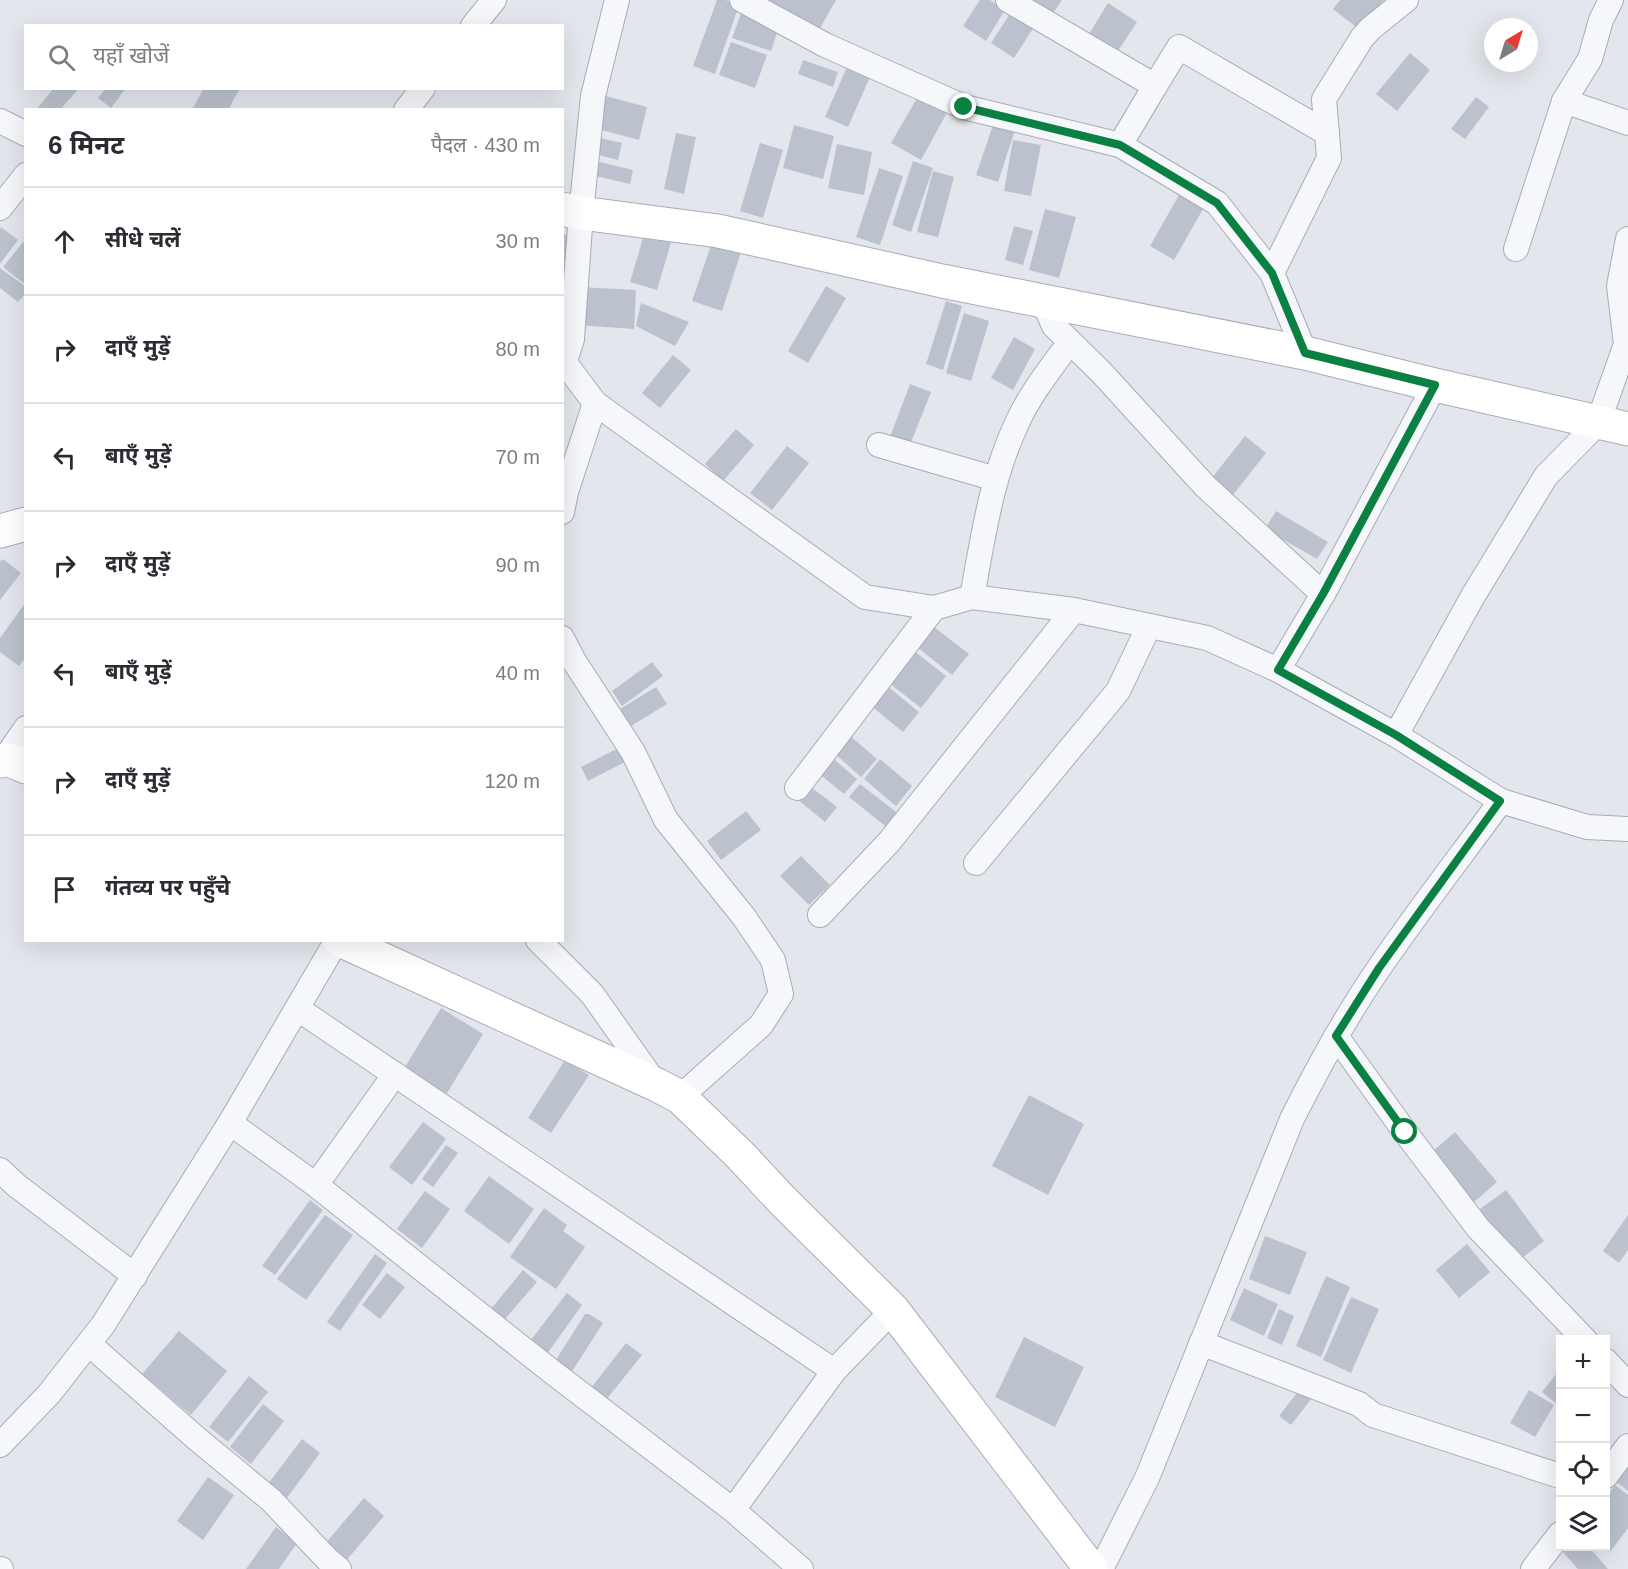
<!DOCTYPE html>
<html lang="hi">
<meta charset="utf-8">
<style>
:root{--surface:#fff;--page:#f2f2f3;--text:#2b2b33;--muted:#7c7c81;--line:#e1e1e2}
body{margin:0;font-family:Arial,"Noto Sans Devanagari",sans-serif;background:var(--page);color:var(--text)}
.controls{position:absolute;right:18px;bottom:18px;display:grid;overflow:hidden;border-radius:0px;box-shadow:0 6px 24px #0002}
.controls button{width:54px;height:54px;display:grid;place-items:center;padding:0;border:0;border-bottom:2px solid var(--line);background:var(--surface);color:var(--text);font:30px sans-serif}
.compass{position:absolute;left:1484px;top:18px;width:54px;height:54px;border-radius:50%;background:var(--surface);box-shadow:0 6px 24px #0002;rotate:38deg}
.stop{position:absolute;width:18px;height:18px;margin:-14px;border:4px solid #0b8043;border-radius:50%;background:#fff}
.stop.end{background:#0b8043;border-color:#fff;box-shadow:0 2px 6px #0008}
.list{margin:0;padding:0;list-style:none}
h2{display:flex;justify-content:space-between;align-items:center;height:78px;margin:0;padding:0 24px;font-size:26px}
h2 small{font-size:20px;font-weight:400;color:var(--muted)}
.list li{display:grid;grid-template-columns:39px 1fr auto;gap:18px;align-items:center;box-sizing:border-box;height:108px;padding:0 24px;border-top:2px solid var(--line)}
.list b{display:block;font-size:22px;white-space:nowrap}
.list em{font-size:20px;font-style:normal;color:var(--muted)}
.icon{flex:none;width:33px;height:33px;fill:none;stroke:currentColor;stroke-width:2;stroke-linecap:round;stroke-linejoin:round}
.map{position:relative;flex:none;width:1628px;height:1569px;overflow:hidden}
.search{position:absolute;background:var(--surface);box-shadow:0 6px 24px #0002;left:24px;top:24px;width:540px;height:66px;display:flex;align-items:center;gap:15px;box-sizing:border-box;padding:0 21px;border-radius:0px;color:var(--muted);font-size:22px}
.panel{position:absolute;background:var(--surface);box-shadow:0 6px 24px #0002;left:24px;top:108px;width:540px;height:834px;border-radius:0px}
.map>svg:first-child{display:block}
.building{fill:#bcc2cd}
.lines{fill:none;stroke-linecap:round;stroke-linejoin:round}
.minor-casing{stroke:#a7acb7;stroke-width:26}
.secondary-casing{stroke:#a7acb7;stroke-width:35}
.minor{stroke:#f6f7fa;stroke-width:24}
.secondary{stroke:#fff;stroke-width:33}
.route{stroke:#0b8043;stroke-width:8}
</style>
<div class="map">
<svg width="1628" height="1569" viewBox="0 0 1628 1569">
<rect width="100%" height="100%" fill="#e3e6ec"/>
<g class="building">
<polygon points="717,0 726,0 739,5 715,74 693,66"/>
<polygon points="767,0 836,0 819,30"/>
<polygon points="980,0 990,0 1005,10 986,41 963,26"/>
<polygon points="1027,0 1062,0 1049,19"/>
<polygon points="1340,0 1384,0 1360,30 1333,9"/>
<polygon points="1108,3 1137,22 1114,57 1086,39"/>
<polygon points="742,11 780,24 771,51 732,38"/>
<polygon points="1011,12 1034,27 1014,58 991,43"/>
<polygon points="731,42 767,55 755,88 719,75"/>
<polygon points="1410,53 1430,70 1397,111 1376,94"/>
<polygon points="803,60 838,72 833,87 798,74"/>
<polygon points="850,60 873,70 848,127 825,117"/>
<polygon points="54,88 79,88 60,110 36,110"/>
<polygon points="106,88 126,88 111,108 98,98"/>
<polygon points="204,88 240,88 228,110 192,110"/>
<polygon points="920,93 949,109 921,160 891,143"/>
<polygon points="602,95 647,107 639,140 594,128"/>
<polygon points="1476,97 1489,107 1465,139 1451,129"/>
<polygon points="995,119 1016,127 998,182 976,175"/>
<polygon points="794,125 834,136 823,179 783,168"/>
<polygon points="676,133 696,137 684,194 664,189"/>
<polygon points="595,137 622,143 618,160 591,153"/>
<polygon points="1013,140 1041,145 1031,196 1004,191"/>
<polygon points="760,143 783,150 763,218 740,211"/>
<polygon points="837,144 872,152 864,195 828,188"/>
<polygon points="591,160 633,170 630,184 587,174"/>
<polygon points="913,161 933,168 911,232 892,225"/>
<polygon points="879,168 903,176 880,245 856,237"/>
<polygon points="933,171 954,177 938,237 917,232"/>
<polygon points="1183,188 1207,202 1174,260 1150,246"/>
<polygon points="1045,209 1076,217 1059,278 1029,270"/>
<polygon points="1014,226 1033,231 1023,265 1005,260"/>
<polygon points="1,227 18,240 0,264 0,229"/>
<polygon points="562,234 576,237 567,270 562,268"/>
<polygon points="644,235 671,243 657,290 630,282"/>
<polygon points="24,241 26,242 26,285 3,267"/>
<polygon points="712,242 741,252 722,311 692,301"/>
<polygon points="0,268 26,287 26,293 18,302 0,288"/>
<polygon points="826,286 846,298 808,363 788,351"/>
<polygon points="580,287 636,290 634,329 578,325"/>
<polygon points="946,301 962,306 943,370 926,364"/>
<polygon points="641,303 689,322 675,346 636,326"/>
<polygon points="964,313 989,321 971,381 946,373"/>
<polygon points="1014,337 1035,349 1013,390 991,378"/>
<polygon points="673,355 691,370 660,408 642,393"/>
<polygon points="910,384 931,392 910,445 890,437"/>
<polygon points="736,429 754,445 723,481 705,464"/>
<polygon points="1245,436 1266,453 1229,500 1207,484"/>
<polygon points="787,446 809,463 772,510 750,493"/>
<polygon points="1276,511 1328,542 1317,559 1265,529"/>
<polygon points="3,559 21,573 0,600 0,562"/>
<polygon points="26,602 26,657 19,666 0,652 0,638"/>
<polygon points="934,627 969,654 952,675 917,647"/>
<polygon points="914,651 946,676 921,708 889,683"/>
<polygon points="652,662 663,676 622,706 612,691"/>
<polygon points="886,685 919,712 903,732 870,705"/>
<polygon points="656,687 667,704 631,726 620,709"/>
<polygon points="848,734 877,759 861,777 833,752"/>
<polygon points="624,745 631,759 588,781 581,767"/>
<polygon points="830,756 857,779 844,794 817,772"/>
<polygon points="880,759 912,786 896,806 864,779"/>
<polygon points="803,781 837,807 825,822 792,795"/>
<polygon points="860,784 900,815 889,829 849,797"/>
<polygon points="746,811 761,830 721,860 707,841"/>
<polygon points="801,856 830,885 809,905 780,876"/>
<polygon points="441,1008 483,1034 444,1098 402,1072"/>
<polygon points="565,1060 589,1075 551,1133 528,1118"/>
<polygon points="1029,1095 1084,1124 1048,1195 992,1166"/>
<polygon points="423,1122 446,1139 412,1185 389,1167"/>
<polygon points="1455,1132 1497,1182 1474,1202 1432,1152"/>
<polygon points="446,1145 458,1153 433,1187 422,1179"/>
<polygon points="489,1176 534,1209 509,1244 464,1211"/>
<polygon points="1506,1190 1544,1241 1517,1262 1477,1211"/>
<polygon points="425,1191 450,1209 422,1248 397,1229"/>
<polygon points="310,1200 323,1210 275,1275 262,1266"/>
<polygon points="544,1208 567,1225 563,1231 585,1247 556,1289 510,1257"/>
<polygon points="325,1215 353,1235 306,1300 277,1279"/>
<polygon points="1628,1215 1628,1250 1619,1263 1603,1251"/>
<polygon points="1265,1236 1307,1252 1290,1295 1249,1279"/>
<polygon points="1467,1244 1490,1272 1459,1298 1436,1270"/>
<polygon points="375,1254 387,1263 340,1331 327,1322"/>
<polygon points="523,1270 537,1282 499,1326 486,1315"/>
<polygon points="387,1273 405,1287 380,1319 362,1305"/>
<polygon points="1326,1276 1350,1287 1321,1357 1296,1346"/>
<polygon points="1244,1288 1278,1304 1264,1336 1230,1320"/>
<polygon points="567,1293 582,1305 544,1358 527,1345"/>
<polygon points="1351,1297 1379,1309 1351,1373 1323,1360"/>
<polygon points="1279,1309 1294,1316 1282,1345 1267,1338"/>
<polygon points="585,1314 589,1314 603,1323 571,1373 554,1363"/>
<polygon points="179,1331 227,1371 191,1415 142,1374"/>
<polygon points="1024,1337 1084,1367 1055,1427 995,1397"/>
<polygon points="626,1343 642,1355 606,1400 591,1388"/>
<polygon points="1560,1369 1560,1402 1558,1405 1542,1392"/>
<polygon points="249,1376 268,1392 228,1442 209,1427"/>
<polygon points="1303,1385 1315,1394 1291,1425 1279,1416"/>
<polygon points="1529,1390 1554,1405 1535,1437 1510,1423"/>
<polygon points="263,1404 284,1421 251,1464 230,1447"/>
<polygon points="302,1439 320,1453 287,1498 268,1484"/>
<polygon points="1628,1462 1628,1491 1614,1480"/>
<polygon points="208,1477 234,1495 203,1540 177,1521"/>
<polygon points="1615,1485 1628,1495 1628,1528 1610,1552 1603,1546 1606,1546 1606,1498"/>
<polygon points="364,1498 384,1516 345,1562 324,1545"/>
<polygon points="276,1527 297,1543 279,1569 246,1569"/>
<polygon points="1566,1546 1588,1546 1608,1569 1578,1569 1562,1551"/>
</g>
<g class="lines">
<defs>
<g id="minor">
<polyline points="742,0 825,45 964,107 1120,145 1217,203 1272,273"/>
<polyline points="1008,0 1155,86 1120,145"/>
<polyline points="1611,0 1601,20 1590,59 1564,101 1628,123"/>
<polyline points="473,26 494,0"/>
<polyline points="1155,86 1179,47 1327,133"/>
<polyline points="406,110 423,88"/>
<polyline points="0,121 26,134"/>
<polyline points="0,208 26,175"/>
<polyline points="1516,249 1564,101"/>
<polyline points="1043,301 1054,326 1101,372 1205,486 1323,594"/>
<polyline points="1305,353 1272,273 1329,158 1324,99 1362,38 1370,29 1406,0"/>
<polyline points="562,359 595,403 865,597 934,608 972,597 1074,610 1207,638 1278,670 1396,735 1501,801 1587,827 1628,829"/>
<polyline points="565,361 572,339 581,213 593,96 617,0"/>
<polyline points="879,445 996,479"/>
<polyline points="562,512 566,492 595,403"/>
<path d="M972,597C983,538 991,478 1017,423C1030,394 1051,368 1070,342"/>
<polyline points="562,638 574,661 633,752 666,820 744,917 773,960 781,994 761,1025 680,1097"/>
<polyline points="1278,670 1323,594 1435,385"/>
<polyline points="1396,735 1473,596 1546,476 1598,423 1626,344 1619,286 1628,239"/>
<polyline points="4,760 26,728"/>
<polyline points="797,788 934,608"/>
<polyline points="976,863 1118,691 1149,626"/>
<polyline points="820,915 889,842 1074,610"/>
<polyline points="538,940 592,994 655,1083"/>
<polyline points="298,1009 834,1371"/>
<polyline points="1336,1036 1405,1132 1478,1228 1585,1340"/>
<polyline points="230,1123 316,1185 551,1371 733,1510"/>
<polyline points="0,1170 16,1185 135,1276"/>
<polyline points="316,1185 395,1074"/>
<polyline points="1201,1343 1359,1404 1373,1415 1560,1476"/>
<polyline points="89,1344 196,1438 271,1500 328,1560 339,1569"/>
<polyline points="1606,1361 1628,1385"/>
<polyline points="0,1445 49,1394 103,1325 230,1123 337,940"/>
<polyline points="1606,1476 1628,1446"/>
<polyline points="0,1569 1,1569"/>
<polyline points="801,1569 733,1510 834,1371 893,1310"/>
<path d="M1101,1569L1147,1478L1292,1119C1318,1067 1346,1016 1379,968C1418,911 1460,857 1501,801"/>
<polyline points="1533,1569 1560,1534"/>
</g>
<g id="secondary">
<polyline points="562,209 581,213 718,231 942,281 1305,353 1435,385 1628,429"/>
<polyline points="0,531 26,524"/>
<path d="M0,761C9,758 18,764 26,767"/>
<polyline points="340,940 657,1085 680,1097 740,1155 782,1200 893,1310 1091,1569"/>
</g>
</defs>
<use href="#minor" class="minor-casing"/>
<use href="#secondary" class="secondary-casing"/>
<use href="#minor" class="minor"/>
<use href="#secondary" class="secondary"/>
</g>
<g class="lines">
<polyline class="route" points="964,107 1120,145 1217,203 1272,273 1305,353 1435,385 1323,594 1278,670 1396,735 1500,801 1379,968 1336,1036 1405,1132"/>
</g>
</svg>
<div class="controls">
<button>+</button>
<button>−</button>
<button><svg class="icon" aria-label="locate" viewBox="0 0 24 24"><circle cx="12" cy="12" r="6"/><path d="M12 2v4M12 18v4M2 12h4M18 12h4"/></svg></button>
<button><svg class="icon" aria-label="layers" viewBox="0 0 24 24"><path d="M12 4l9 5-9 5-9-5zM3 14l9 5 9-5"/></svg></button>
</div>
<svg class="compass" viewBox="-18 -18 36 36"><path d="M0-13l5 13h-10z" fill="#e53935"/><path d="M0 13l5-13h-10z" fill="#7c7c81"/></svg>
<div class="stop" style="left:1405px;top:1132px"></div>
<div class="stop end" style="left:964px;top:107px"></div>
<div class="search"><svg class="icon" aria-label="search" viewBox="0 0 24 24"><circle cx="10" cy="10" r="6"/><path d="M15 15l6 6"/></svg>यहाँ खोजें</div>
<section class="panel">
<h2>6 मिनट<small>पैदल · 430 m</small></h2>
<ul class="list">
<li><svg class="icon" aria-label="ahead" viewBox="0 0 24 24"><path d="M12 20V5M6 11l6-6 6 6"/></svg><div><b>सीधे चलें</b></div><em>30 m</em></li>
<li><svg class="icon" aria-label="right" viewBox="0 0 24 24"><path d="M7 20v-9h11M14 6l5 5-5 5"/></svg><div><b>दाएँ मुड़ें</b></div><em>80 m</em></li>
<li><svg class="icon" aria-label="left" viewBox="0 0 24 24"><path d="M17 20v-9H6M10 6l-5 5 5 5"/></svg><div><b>बाएँ मुड़ें</b></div><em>70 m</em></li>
<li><svg class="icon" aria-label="right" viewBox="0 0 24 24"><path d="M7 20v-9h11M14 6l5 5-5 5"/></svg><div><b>दाएँ मुड़ें</b></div><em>90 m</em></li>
<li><svg class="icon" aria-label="left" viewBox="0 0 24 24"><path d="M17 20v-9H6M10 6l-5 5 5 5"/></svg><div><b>बाएँ मुड़ें</b></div><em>40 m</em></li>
<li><svg class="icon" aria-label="right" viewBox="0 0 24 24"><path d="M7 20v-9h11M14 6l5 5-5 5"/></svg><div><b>दाएँ मुड़ें</b></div><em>120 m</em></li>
<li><svg class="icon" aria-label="arrive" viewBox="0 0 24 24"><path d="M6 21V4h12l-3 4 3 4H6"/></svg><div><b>गंतव्य पर पहुँचे</b></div></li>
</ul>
</section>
</div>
